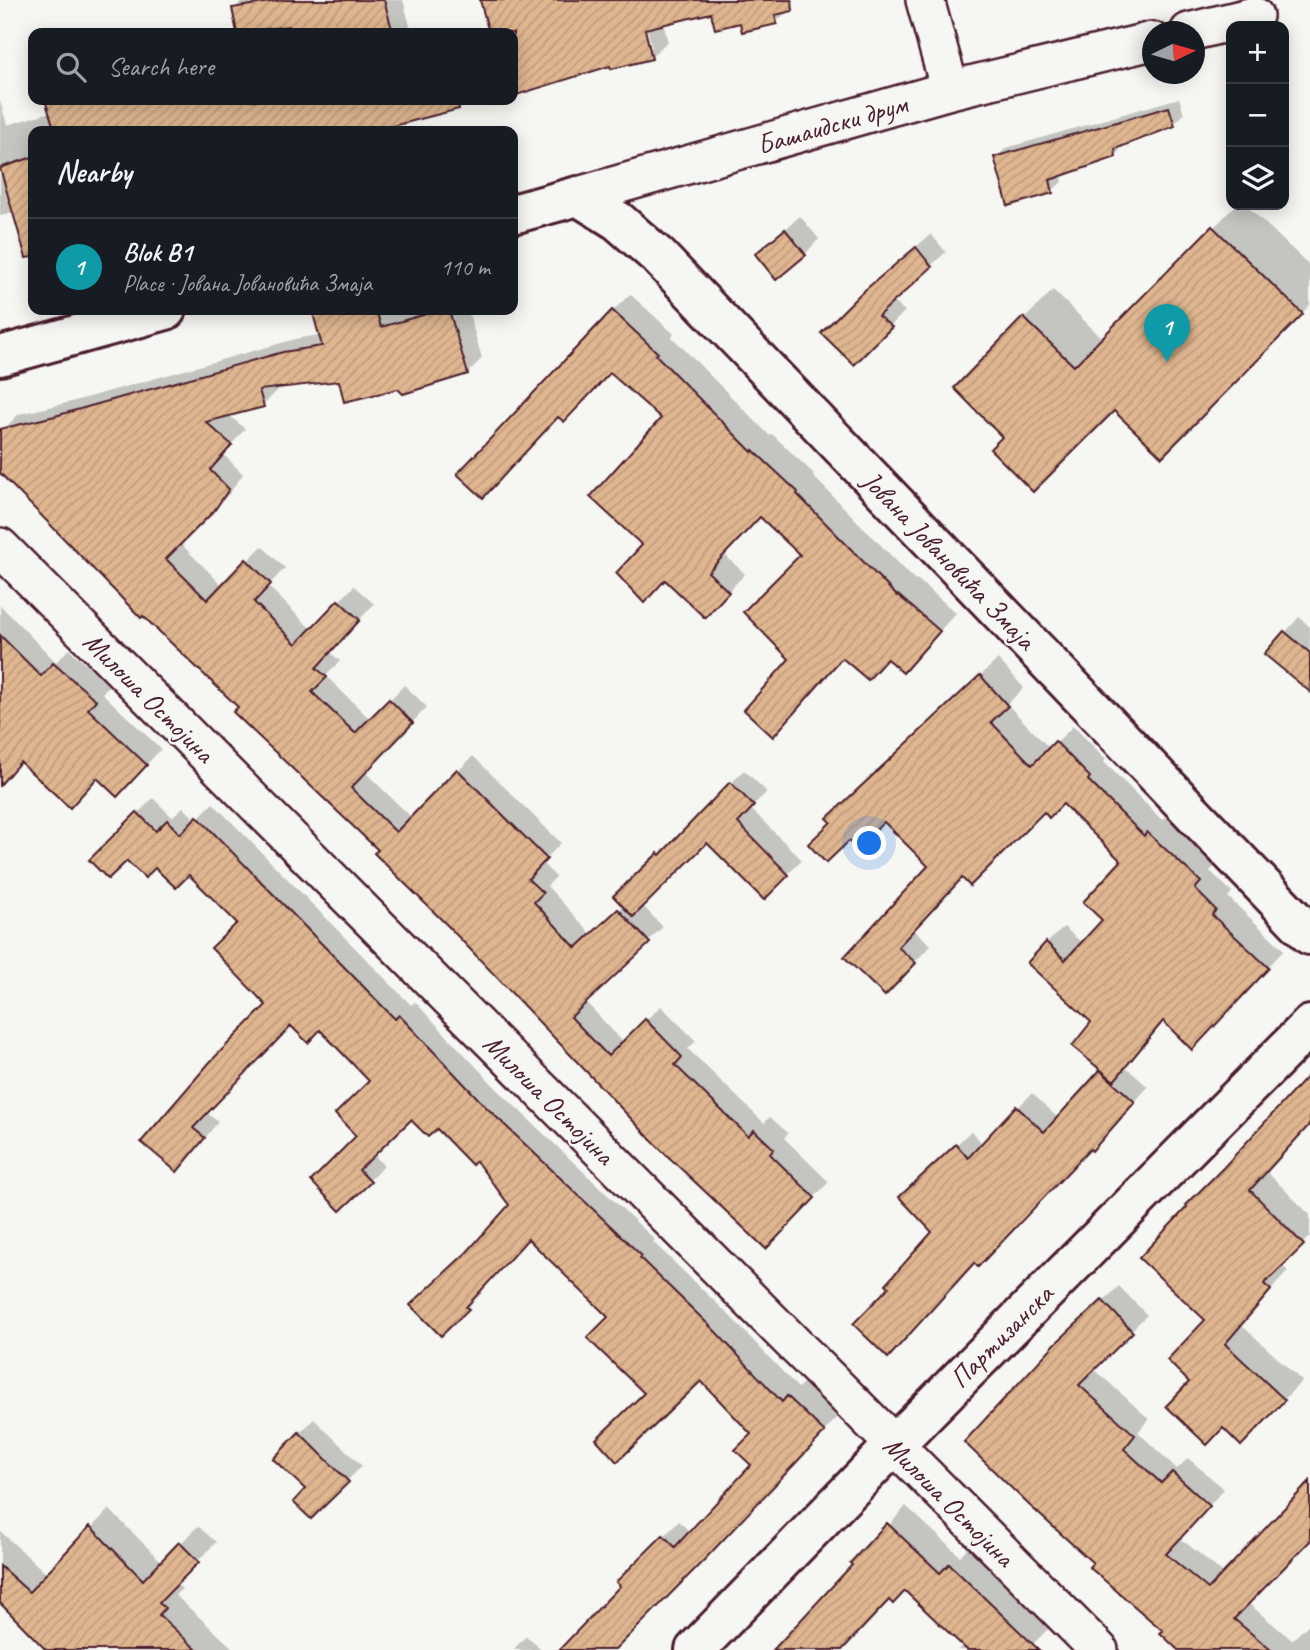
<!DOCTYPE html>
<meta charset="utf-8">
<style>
:root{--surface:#171b24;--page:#242831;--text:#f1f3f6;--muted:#9ea1a6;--line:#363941;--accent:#d93025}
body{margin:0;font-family:Caveat,sans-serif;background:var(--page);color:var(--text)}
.controls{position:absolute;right:21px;top:21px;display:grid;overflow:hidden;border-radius:14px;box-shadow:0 4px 18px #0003}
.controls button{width:63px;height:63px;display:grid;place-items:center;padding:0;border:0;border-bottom:2px solid var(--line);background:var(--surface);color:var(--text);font:35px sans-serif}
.compass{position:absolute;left:1142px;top:21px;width:63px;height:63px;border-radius:50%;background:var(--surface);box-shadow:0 4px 18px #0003;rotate:85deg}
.you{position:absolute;left:870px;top:844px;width:24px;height:24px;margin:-18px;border:5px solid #fff;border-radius:50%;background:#1a73e8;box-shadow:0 0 0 10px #1a73e833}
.badge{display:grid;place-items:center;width:46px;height:46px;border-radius:50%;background:var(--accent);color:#fff;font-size:23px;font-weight:700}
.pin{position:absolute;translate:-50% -58px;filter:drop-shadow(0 2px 4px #0008)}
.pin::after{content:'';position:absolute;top:37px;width:24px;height:21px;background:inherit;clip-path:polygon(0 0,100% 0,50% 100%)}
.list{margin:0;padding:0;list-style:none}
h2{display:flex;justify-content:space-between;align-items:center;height:91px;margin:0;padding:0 28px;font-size:30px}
h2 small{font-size:23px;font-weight:400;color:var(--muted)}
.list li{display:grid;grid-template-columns:46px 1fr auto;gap:21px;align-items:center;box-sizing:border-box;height:98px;padding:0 28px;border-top:2px solid var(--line)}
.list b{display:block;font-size:26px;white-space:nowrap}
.list p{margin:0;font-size:23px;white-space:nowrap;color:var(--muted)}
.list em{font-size:23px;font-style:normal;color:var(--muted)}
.icon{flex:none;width:38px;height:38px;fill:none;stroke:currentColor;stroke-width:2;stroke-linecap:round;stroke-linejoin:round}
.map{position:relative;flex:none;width:1310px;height:1650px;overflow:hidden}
.search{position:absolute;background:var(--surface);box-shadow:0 4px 18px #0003;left:28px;top:28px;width:490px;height:77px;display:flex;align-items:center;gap:18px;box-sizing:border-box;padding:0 24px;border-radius:14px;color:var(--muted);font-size:26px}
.panel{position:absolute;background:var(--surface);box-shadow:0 4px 18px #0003;left:28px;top:126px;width:490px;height:189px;border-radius:14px}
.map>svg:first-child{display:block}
.shadow{fill:#0003;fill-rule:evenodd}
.building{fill:url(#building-hatch);stroke:#4a1f2b;stroke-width:2}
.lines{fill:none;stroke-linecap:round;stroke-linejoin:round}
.street-casing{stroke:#4a1f2b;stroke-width:42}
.secondary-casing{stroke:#4a1f2b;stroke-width:44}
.street{stroke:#f6f6f2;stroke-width:37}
.secondary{stroke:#f6f6f2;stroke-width:38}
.labels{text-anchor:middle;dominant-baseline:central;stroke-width:5;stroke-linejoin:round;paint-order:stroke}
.street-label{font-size:28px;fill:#4a1f2b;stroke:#f6f6f2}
</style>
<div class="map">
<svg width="1310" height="1650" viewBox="0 0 1310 1650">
<defs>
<pattern id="building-hatch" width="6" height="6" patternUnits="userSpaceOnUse" patternTransform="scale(1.75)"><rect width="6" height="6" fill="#dfb690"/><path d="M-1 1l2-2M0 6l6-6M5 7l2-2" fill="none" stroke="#c19c7c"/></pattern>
</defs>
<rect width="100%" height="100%" fill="#f6f6f2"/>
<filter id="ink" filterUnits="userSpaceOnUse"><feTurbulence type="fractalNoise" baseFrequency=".0143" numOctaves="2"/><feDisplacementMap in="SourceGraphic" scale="14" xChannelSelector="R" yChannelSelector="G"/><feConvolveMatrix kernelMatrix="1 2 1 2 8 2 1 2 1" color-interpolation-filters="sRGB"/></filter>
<g filter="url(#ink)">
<g class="shadow">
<polygon points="243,0 403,0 412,33 239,33 234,9"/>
<path d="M484,0H791L793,6L776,22L712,11L663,23L668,41L651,57L611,64L513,94V33H491L482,2ZM645,20L652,48H648L641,21Z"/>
<polygon points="1179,98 1184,114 1174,124 1125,144 1115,156 1061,174 1063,181 1052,191 996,158 1006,148"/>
<polygon points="0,100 7,125 51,112 48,103 51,100 429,100 430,103 372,128 355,131 33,131 33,208 0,216"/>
<polygon points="1236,205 1246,205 1310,266 1310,305 1162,455 1114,408 1005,437 956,388 1053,290 1103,339"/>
<polygon points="800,216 819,239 805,254 757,254"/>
<polygon points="931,234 946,252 892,301 905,311 854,363 824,333 876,281"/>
<polygon points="630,294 674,334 672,337 770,436 772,434 814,474 813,476 915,580 917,579 956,613 903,671 888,657 844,656 773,734 791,659 802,555 760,515 724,554 745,574 722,598 645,545 663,418 613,311"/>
<polygon points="314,310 394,310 395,314 408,310 468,310 482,358 468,373 398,387 340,380 277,386 278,390 263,405 228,414 245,429 223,454 243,474 229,494 180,543 223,586 262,546 285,568 268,586 312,630 354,586 374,604 330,652 340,661 326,676 371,720 404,685 427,707 365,772 412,818 473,756 561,843 542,863 556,877 547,886 592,935 624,905 616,897 672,841 674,843 744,770 767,792 750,808 802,860 764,898 707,841 642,905 663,927 585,1001 623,1042 661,1006 696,1041 688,1049 764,1123 770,1117 788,1133 784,1138 829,1182 766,1247 240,707 0,470 0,433 19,414 71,402 299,338 320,335"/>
<polygon points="0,605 56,662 69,649 109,685 102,693 161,749 132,780 98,776 21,761 0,785"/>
<polygon points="1299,617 1310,627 1310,690 1267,653"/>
<polygon points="998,659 1024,688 1007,704 1050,749 1073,726 1106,759 1104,762 1162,820 1165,817 1217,864 1210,871 1232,892 1228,897 1284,950 1209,1030 1164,1020 1126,1067 1148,1087 1106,1134 975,1261 891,1287 934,1232 916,1183 971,1131 983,1144 1032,1093 1059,1119 1103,1069 1094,1022 1047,943 1064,927 1082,943 1105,919 1123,861 1063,802 1044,810 962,876 913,929 931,945 902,976 846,957 931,866 885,819 833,821 846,801"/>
<polygon points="153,798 172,817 183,807 196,820 213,803 411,1005 415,1002 501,1093 655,1240 653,1242 731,1317 798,1388 803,1383 838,1417 640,1623 641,1624 617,1650 562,1650 622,1586 619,1582 679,1521 691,1533 754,1465 753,1434 701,1379 646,1393 610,1317 529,1237 480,1291 482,1293 441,1334 474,1247 512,1205 476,1158 437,1126 411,1117 373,1154 384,1166 340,1209 371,1080 320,1027 291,1024 206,1112 218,1122 191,1155 144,1142 268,1005 239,923 189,873 127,858 92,860"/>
<polygon points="1310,1076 1310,1124 1266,1171 1310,1215 1310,1236 1281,1265 1288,1271 1241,1324 1302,1381 1241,1443 1192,1382 1208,1320 1229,1164"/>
<polygon points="1119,1286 1147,1315 1093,1368 1149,1419 1138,1432 1177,1469 1188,1458 1224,1489 1180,1538 1224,1574 1310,1482 1310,1541 1248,1603 1292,1640 1310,1623 1310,1650 1181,1650 1166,1631 1095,1562 1057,1346"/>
<polygon points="314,1419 362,1466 311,1517 300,1433"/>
<polygon points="906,1506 960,1556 968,1547 1051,1626 1027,1650 958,1650 964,1644 906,1589 890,1598 841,1650 772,1650 854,1565"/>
<polygon points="109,1509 162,1562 198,1526 216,1542 176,1584 182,1589 175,1595 235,1650 48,1650 0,1600 0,1531 48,1575"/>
<polygon points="526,1636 542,1650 513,1650"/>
</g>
<g class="building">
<polygon points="283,0 384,0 393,33 290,33 288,26 237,33 232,8"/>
<polygon points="480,0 792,0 793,11 775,15 777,24 742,32 740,23 715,29 711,13 645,29 652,59 611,69 610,66 513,96 513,33 489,33"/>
<polygon points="45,100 458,100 459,109 374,131 55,131"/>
<polygon points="1169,107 1175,126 1115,149 1116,157 1050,180 1053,193 1008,206 994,157"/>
<polygon points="33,157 33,257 26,258 0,168"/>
<polygon points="1212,226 1303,314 1162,457 1114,411 1033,492 990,449 1002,437 954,388 1023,317 1074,366"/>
<polygon points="785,229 806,255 776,280 755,254"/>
<polygon points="916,247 932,267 878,316 892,327 854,365 821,333 859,295"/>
<polygon points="312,310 376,310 381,327 440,310 449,310 468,374 403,394 398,389 344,402 339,381 259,390 264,407 206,422 232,445 210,470 229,489 214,511 166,559 207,600 246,559 271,584 254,602 296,644 338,600 360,620 316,668 327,677 312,692 355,733 389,699 413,723 351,788 396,832 457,769 547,859 528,879 543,893 534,902 576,948 618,909 650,943 571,1017 608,1056 645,1019 682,1057 675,1065 748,1136 754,1130 774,1149 770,1154 815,1198 766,1249 658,1147 448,926 374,853 378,850 233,712 238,707 143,616 141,618 0,473 0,429 55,416 283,352 322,346"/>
<polygon points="612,310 658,353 656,355 752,452 753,450 798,492 797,494 897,596 898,595 940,631 903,673 887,659 868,680 842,658 773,737 744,710 789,659 743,612 800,555 760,517 708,572 729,592 705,618 665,580 644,603 616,573 642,545 590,497 661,418 610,373 564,422 558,417 483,498 457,474"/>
<polygon points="1284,631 1310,653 1310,692 1264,654"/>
<polygon points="0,635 41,676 53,663 96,700 88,709 147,765 117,797 97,778 70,808 20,762 0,785"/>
<polygon points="980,675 1008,706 991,722 1032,765 1055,741 1090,777 1088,780 1144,836 1147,832 1201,882 1195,889 1216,910 1212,915 1269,968 1192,1050 1163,1021 1114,1081 1072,1046 1091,1022 1027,963 1046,942 1065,960 1102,920 1083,902 1121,861 1063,804 1049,818 1044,812 970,886 962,878 898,947 916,963 885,996 844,957 928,866 884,822 856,849 849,841 826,863 808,844 831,822 827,818"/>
<polygon points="730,782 754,806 738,823 789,875 764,900 707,843 633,917 613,896 658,853 660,855"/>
<polygon points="137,812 156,831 167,820 180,834 197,816 395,1019 399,1015 486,1107 642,1256 640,1258 716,1332 782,1402 787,1396 825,1432 705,1559 615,1650 559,1650 620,1586 616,1582 663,1535 675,1547 751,1465 735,1450 751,1434 701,1381 617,1462 596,1439 644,1393 587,1338 608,1317 528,1239 466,1307 469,1309 441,1336 410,1305 467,1252 509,1205 476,1161 472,1165 437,1129 428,1137 411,1120 359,1170 371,1182 340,1211 311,1181 356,1136 335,1114 369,1081 320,1030 308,1043 291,1026 193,1128 205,1138 177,1172 141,1142 210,1062 266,1005 211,948 237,923 189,875 176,888 155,868 145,878 127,861 108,879 89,860"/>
<polygon points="1100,1070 1135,1102 1092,1151 1090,1149 978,1267 974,1263 888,1358 853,1324 889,1287 886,1284 932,1232 899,1197 956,1144 968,1158 1016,1106 1044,1132"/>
<polygon points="1310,1073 1310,1124 1250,1190 1304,1245 1264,1284 1271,1290 1225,1344 1285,1400 1241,1446 1223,1428 1207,1445 1166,1406 1189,1382 1167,1360 1205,1320 1139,1258 1187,1207 1186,1205 1224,1167"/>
<polygon points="1102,1300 1133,1332 1079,1385 1135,1435 1124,1449 1161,1483 1172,1472 1210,1506 1166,1554 1208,1589 1310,1481 1310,1541 1234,1619 1271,1650 1178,1650 1160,1633 1163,1631 1089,1567 1093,1563 1028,1504 964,1442 1055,1344"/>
<polygon points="299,1432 349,1482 311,1519 293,1502 305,1489 273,1459"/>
<polygon points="887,1523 940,1573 949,1564 1039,1650 967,1650 905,1591 893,1604 889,1600 842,1650 773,1650 852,1565 850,1563"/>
<polygon points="90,1526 143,1580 179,1542 199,1562 159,1603 165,1608 159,1615 197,1650 46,1650 0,1603 0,1566 29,1592"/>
</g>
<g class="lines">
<defs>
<g id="street">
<polyline points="925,0 950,90"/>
<polyline points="1189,32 1254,16"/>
<polyline points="578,196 950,90 1152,41"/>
<polyline points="0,547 1099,1650"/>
</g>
<g id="secondary">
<polyline points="513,214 578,196 618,221 658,256 1310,935"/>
<polyline points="0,356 166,310"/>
<polyline points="695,1650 893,1446 1310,1025"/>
</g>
</defs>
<use href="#street" class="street-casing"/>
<use href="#secondary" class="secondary-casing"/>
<use href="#street" class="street"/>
<use href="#secondary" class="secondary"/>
</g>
</g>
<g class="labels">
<g class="street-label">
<text transform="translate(832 124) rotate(-16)">Башаидски друм</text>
<text transform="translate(949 560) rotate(46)">Јована Јовановића Змаја</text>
<text transform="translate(149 697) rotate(45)">Милоша Остојина</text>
<text transform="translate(549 1099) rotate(45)">Милоша Остојина</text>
<text transform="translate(1001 1336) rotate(-45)">Партизанска</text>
<text transform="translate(949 1501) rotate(45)">Милоша Остојина</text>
</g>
</g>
</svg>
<div class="controls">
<button>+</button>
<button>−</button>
<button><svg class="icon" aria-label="layers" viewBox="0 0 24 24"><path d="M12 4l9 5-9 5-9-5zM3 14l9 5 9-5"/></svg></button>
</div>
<svg class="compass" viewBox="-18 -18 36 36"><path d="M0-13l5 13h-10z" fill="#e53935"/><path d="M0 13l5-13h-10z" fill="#9ea1a6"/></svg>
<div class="you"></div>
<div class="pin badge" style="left:1167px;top:362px;background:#0f9aa8">1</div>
<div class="search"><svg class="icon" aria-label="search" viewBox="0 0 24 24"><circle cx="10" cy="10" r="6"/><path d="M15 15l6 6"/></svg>Search here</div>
<section class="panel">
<h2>Nearby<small></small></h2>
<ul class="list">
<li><span class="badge" style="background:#0f9aa8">1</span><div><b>Blok B1</b><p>Place · Јована Јовановића Змаја</p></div><em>110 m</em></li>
</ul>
</section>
</div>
